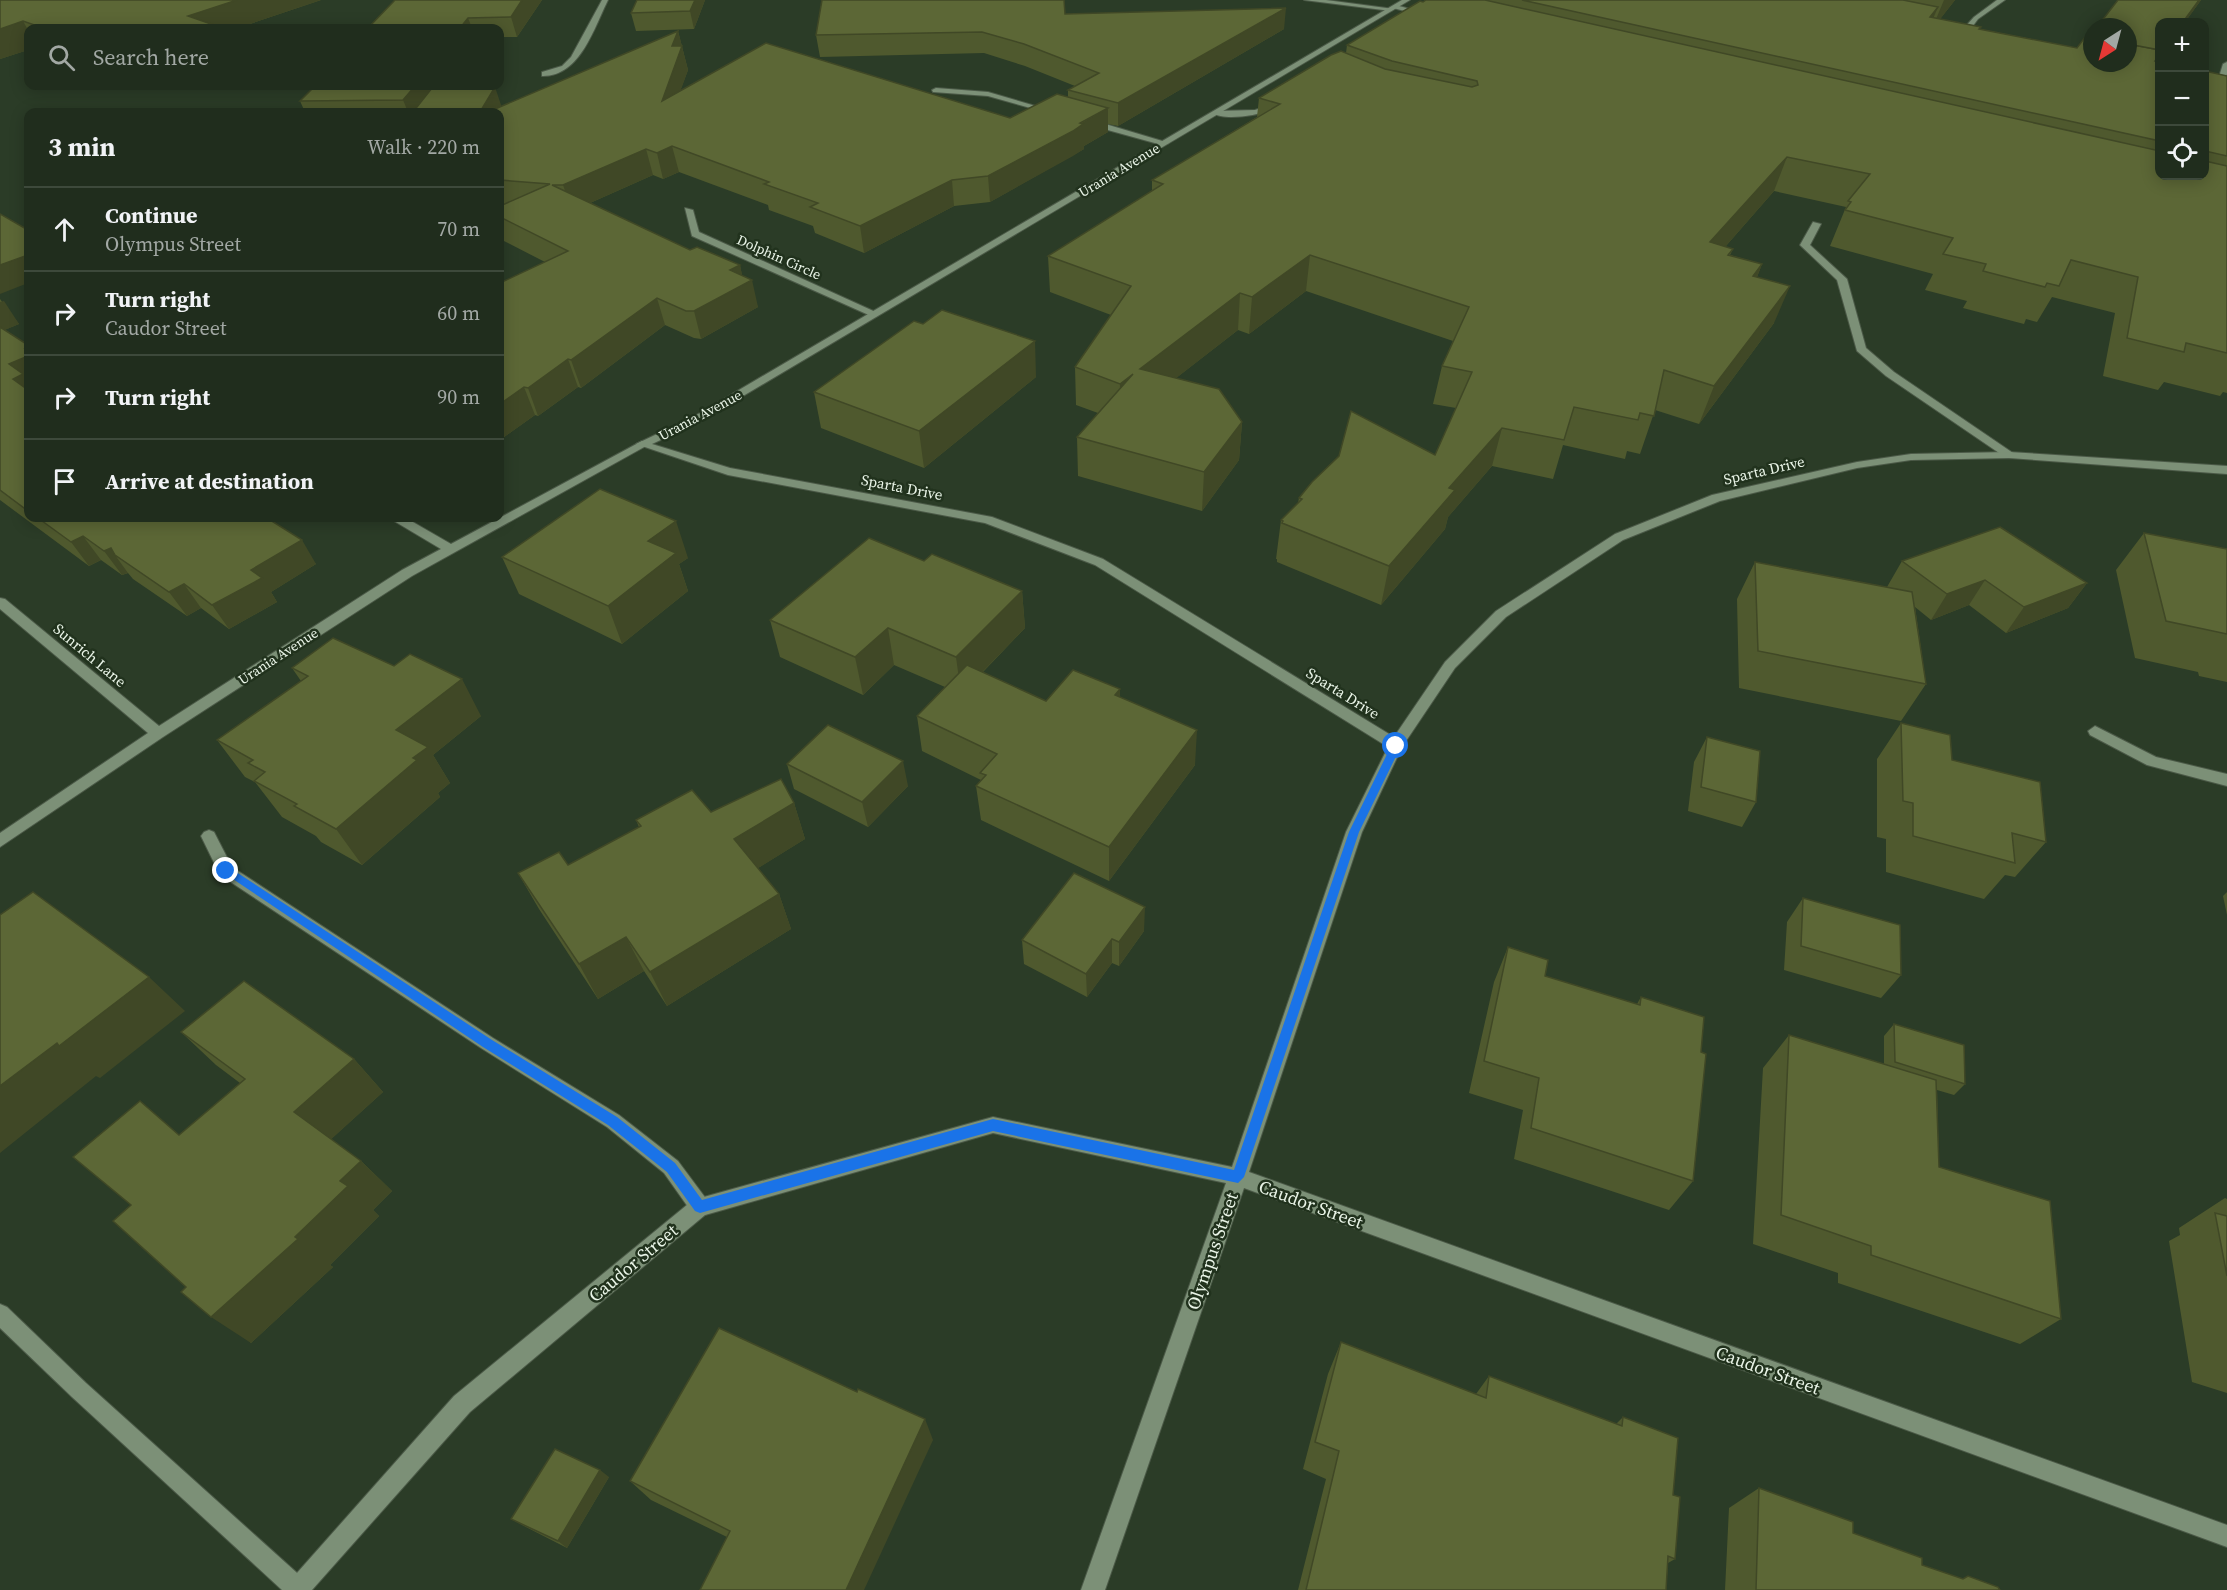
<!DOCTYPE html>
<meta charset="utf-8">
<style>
:root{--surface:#202d1d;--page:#2d392a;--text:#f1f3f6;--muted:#a2a8a4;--line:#3d493b}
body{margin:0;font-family:"Source Serif 4",serif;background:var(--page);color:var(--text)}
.controls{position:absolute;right:18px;top:18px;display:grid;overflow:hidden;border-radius:12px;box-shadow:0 3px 15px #0003}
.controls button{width:54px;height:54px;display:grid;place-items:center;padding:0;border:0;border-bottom:2px solid var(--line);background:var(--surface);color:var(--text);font:30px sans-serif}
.compass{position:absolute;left:2083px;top:18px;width:54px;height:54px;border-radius:50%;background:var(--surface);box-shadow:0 3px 15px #0003;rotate:216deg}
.stop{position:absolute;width:18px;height:18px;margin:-14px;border:4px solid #1a73e8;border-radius:50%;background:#fff}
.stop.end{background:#1a73e8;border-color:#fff;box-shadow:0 2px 6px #0008}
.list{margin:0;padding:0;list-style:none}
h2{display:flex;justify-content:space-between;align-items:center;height:78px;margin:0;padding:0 24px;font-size:26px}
h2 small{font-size:20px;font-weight:400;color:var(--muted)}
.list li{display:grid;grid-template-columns:39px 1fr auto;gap:18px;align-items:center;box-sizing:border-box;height:84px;padding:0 24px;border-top:2px solid var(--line)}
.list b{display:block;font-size:22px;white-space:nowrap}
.list p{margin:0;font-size:20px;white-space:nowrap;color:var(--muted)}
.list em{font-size:20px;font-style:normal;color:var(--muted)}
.icon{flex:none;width:33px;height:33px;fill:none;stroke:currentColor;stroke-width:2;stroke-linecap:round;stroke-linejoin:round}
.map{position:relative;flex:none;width:2227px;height:1590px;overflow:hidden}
.search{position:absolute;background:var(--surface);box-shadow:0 3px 15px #0003;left:24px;top:24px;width:480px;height:66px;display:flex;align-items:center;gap:15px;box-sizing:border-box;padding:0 21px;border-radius:12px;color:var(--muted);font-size:22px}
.panel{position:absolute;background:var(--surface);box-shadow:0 3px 15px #0003;left:24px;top:108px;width:480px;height:414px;border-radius:12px}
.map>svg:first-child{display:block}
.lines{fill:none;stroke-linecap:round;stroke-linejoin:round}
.service-casing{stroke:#4b5947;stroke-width:2}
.minor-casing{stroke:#4b5947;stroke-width:2}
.tertiary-casing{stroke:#4b5947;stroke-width:2}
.service{fill:#7c9077;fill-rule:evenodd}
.minor{fill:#7c9077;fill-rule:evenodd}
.tertiary{fill:#7c9077;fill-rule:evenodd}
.wall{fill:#4f592e}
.shaded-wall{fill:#404826}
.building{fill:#5c6736;stroke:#404826;stroke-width:1.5}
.route{fill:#1a73e8}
.labels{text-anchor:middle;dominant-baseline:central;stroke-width:5;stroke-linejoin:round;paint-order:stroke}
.far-street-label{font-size:14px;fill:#e9f4e7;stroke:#21321d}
.street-label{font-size:15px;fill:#e9f4e7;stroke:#21321d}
.near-street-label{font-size:18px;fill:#e9f4e7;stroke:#21321d}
</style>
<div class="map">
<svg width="2227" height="1590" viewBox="0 0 2227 1590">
<rect width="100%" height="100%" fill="#2b3c27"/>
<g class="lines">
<defs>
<g id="service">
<polygon points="1304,0 1326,0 1394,9 1391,11"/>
<polygon points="2227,62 2227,74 2220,94 2213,96 2223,64"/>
<path d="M1277,103H1280V107C1264,114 1227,122 1212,113L1216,111L1255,110Z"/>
<polygon points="1813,222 1821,224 1810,245 1847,279 1866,348 1894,372 2013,453 2013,457 2005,457 1886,376 1857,351 1837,280 1800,245"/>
<polygon points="2095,726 2156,757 2227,774 2227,786 2147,765 2090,735 2088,731"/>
<polygon points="209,830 214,832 232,867 493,1038 619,1115 678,1161 707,1200 710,1207 707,1214 700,1216 693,1214 664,1173 607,1127 481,1048 220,875 201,836 204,832"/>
<polygon points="0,1304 7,1307 86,1383 306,1581 309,1590 282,1590 72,1397 0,1328"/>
</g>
<g id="minor">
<path d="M602,0H608C594,28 580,77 542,76V72L562,66L571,57Z"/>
<polygon points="1997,0 2005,0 1978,19 1961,42 1955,42 1955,38 1974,17"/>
<polygon points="1395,5 1426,13 1428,14 1424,16 1393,8"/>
<polygon points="936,88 988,92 1056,112 1052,114 988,96 933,92 932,90"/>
<polygon points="1086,120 1092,120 1169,143 1162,145 1086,124"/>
<polygon points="685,208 693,210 699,232 880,314 871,316 692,236"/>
<polygon points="642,441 648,444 646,446 412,576 163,737 0,847 0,833 148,733 0,609 0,598 5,599 159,726 402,570 441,549 394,521 392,518 406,518 451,544"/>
</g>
<polygon id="tertiary" points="1402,0 1410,0 701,421 652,444 730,468 992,517 1103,559 1394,737 1445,662 1496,611 1615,534 1712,495 1857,462 1911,454 2009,452 2227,466 2227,474 2009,458 1911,460 1857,468 1720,501 1623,540 1506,617 1455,668 1402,747 1362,832 1249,1172 2227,1525 2227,1547 1244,1188 1105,1590 1081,1590 1226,1183 993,1133 705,1215 470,1412 312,1590 285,1590 289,1582 454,1396 693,1200 993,1117 1232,1167 1346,832 1388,747 1095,565 985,523 728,475 636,444 693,417"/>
</defs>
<use href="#service" class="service-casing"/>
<use href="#minor" class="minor-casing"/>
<use href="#tertiary" class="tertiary-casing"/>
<use href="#service" class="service"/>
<use href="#minor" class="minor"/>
<use href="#tertiary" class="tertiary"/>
</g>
<g class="wall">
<polygon points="0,0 321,0 238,28 28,28 28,50 0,59"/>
<polygon points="395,0 542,0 517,37 500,37 500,28 368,28"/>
<polygon points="637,0 705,0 694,29 636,31 631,13"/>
<polygon points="1426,0 1955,0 1940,19 1980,29 2077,48 2089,37 2118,0 2201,0 2185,22 2160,22 2160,60 2158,62 2160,62 2160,176 2205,176 2205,71 2227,76 2227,393 2223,392 2220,396 2164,382 2158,390 2103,376 2115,313 2052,297 2037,322 2026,319 2024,324 1963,308 1967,301 1925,290 1933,274 1830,246 1846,207 1774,191 1725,247 1733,249 1730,255 1762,264 1757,277 1774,323 1699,424 1655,410 1640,454 1627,451 1625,459 1563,445 1553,479 1492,466 1448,517 1445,529 1381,605 1277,562 1277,559 1276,559 1281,520 1298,503 1299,498 1435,455 1456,408 1433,404 1442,366 1453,341 1306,291 1249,334 1238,330 1176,378 1242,422 1239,460 1202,511 1078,476 1077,437 1098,413 1076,405 1075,367 1111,315 1050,292 1048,256 1152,191 1152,180 1257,117 1259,98 1346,53 1347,45"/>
<polygon points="1065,14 1284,29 1118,126 1108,124 1108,132 1084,146 1084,149 990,202 954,206 864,253 815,233 813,226 769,210 768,205 679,172 663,179 653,175 590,203 690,250 740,265 742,276 758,307 701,339 694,338 665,325 581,388 578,387 538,416 535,415 500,440 545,262 500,239 500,206 501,206 500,205 500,112 305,112 300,101 315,86 439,86 437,88 502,107 678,31 688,70 680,91 1010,118 1068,97 1068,90 1075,86 1025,66 984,53 820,57 816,35"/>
<polygon points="0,299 19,324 4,330 28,345 28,518 267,518 316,564 271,592 277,602 229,629 201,608 187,616 133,579 128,573 122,575 101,560 89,566 0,500"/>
<polygon points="1036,377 924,468 821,428 814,392"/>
<polygon points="2144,533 2227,549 2227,682 2199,676 2198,672 2135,658 2116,570"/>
<polygon points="502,557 688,558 679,564 688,591 622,644 519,594"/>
<polygon points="924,561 1022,591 1025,628 983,672 1046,701 1120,697 1195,765 1109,881 981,820 976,786 981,780 922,751 917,716 945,687 894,665 863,695 780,657 770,620"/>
<polygon points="1902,561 2087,583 2068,608 2006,633 1969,605 1931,620 1915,607 1926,684 1901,721 1739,688 1737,599 1755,562 1887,587"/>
<polygon points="292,668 481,716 433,755 450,783 438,793 440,797 362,865 321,842 316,836 282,817 255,782 245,777 217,740 301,681"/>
<polygon points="1901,723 1952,760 2046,842 2015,877 2005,875 1984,899 1886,872 1886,839 1877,837 1877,759"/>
<polygon points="1707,737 1756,802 1742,827 1688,811 1694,762"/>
<polygon points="787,764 908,786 868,827 794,789"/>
<polygon points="794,803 805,839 758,868 779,894 791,929 667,1006 644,971 598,999 539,909 518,873 568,865 639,827 636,820"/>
<polygon points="2227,892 2227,915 2223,896"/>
<polygon points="1803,898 1901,975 1881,998 1784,970 1787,922"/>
<polygon points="1144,931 1119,966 1112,963 1087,997 1024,964 1022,940"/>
<polygon points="1508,947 1545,976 1637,1004 1641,997 1701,1052 1693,1181 1669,1210 1514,1159 1523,1110 1469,1093 1494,982"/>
<polygon points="1894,1024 1965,1084 1954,1095 1937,1090 1939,1167 2061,1319 2020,1344 1838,1283 1838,1273 1753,1244 1763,1068 1789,1035 1884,1064 1884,1036"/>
<polygon points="181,1032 354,1059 383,1092 331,1139 361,1161 392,1191 373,1210 379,1216 330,1265 333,1267 251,1343 186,1287 131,1205 180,1135 240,1083 216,1065"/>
<polygon points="2225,1198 2227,1199 2227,1393 2192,1382 2169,1241 2180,1235 2179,1228"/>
<polygon points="1341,1342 1476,1394 1489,1376 1616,1424 1623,1417 1673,1495 1675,1559 1668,1563 1666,1590 1298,1590 1326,1479 1303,1469 1328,1374"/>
<polygon points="933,1440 727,1537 651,1500 630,1481"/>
<polygon points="609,1477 567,1548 522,1525 511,1519"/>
<polygon points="1759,1488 1922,1565 1962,1579 1968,1576 2000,1590 1725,1590 1729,1508"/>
</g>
<g class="shaded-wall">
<polygon points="237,0 321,0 238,28 194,28 188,16"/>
<polygon points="522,0 542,0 517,37 511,17"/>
<polygon points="695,0 705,0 694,29 690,11"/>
<polygon points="1944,0 1955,0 1931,31"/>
<polygon points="2199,0 2201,0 2185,22 2183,22"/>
<polygon points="1938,7 1925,38 1930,17"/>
<polygon points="1286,8 1284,29 1118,126 1118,103"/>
<polygon points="468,18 472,28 460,28"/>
<polygon points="23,21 28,30 28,50 0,59 0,29"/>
<polygon points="678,31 688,70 668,126 662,101 672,46"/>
<polygon points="415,86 439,86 419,112 408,112 403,100"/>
<polygon points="495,87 503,111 500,112 480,112"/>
<polygon points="1108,108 1108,132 1084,146 1084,149 1073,156 990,202 988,176"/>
<polygon points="672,146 679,172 663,179 657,153"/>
<polygon points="646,149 653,175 572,211 563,185"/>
<polygon points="1787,157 1774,191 1697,279 1710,242"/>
<polygon points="952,180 954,206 864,253 860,226"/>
<polygon points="28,255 28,283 0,294 0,265"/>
<polygon points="1310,255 1306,291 1249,334 1252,297"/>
<polygon points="1762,264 1748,301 1753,276"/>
<polygon points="740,265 744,284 752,280 758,307 701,339 694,311 730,270"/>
<polygon points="1790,286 1774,323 1699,424 1714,386"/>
<polygon points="1240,293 1238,330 1139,407 1140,369"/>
<polygon points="657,298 665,325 581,388 571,360"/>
<polygon points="4,301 19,324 0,332 0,302"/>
<polygon points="1035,341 1036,377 924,468 919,431"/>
<polygon points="28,356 28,401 13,379 9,364"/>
<polygon points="568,359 578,387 538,416 528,388"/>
<polygon points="1133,374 1119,422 1120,384"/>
<polygon points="524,387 535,415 500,440 500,404"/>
<polygon points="1242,422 1239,460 1202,511 1204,472"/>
<polygon points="1502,428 1492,466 1448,517 1445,529 1381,605 1389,566 1449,488"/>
<polygon points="676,521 688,558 679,564 688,591 622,644 608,606 648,541"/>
<polygon points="83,536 101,560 89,566 71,542"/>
<polygon points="302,540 316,564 271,592 277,602 229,629 212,605 251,570"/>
<polygon points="111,548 115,555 128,573 122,575 104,551"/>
<polygon points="1985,580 1969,605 1931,620 1947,594"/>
<polygon points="2087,583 2068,608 2006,633 2024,607"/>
<polygon points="184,584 201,608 187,616 169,592"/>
<polygon points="1022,591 1025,628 961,694 956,657"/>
<polygon points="888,628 894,665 863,695 855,657"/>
<polygon points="462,679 481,716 433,755 450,783 438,793 440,797 362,865 336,829 396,730"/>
<polygon points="1120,689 1120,724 1115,695"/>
<polygon points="1197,730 1195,765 1109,881 1109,847"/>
<polygon points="903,761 908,786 868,827 862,802"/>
<polygon points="794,803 805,839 747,875 734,839"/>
<polygon points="779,894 791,929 667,1006 650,972"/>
<polygon points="1145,907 1144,931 1119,966 1119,942"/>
<polygon points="626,937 644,971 598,999 579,964"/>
<polygon points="1112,939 1112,963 1087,997 1086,974"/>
<polygon points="149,977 185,1011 100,1078 96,1076 0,1153 0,1086 57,1043"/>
<polygon points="354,1059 383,1092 327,1143 294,1112"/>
<polygon points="361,1161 392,1191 373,1210 379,1216 330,1265 333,1267 251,1343 211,1317 295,1237 340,1181"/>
<polygon points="925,1419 933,1440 864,1590 846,1590"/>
<polygon points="600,1470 609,1477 567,1548 558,1541"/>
</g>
<g class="building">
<polygon points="0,0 237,0 188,16 214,25 203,28 43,28 23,21 0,29"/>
<polygon points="395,0 522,0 511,17 468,18 460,28 368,28"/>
<polygon points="637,0 695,0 690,11 631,13"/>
<polygon points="822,0 1064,0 1065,14 1286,8 1118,103 1068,90 1099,73 1024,44 982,32 816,35"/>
<polygon points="1426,0 1485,0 2160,151 2160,176 2205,176 2205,161 2227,166 2227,353 2186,343 2184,352 2127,338 2138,277 2071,260 2059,286 2047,283 2045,287 1983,271 1986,264 1943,254 1953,238 1845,210 1851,202 1848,201 1870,174 1787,157 1710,242 1733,249 1728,255 1762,264 1753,276 1790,286 1714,386 1664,370 1654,416 1640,413 1638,420 1574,407 1564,440 1502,428 1449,488 1455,490 1389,566 1282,523 1283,521 1281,520 1302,499 1299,498 1312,482 1339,456 1351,411 1435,455 1472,372 1442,366 1469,307 1310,255 1252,297 1240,293 1140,369 1219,389 1242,422 1204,472 1077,437 1133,374 1120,384 1075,367 1131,286 1048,256 1163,184 1152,180 1280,104 1259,98 1331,55 1341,51 1385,69 1472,87 1478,85 1477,81 1392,61 1347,45 1420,1 1423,2"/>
<polygon points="1522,0 1903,0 1938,7 1930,17 1981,27 1979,29 2077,48 2086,36 2092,37 2092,63 2128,63 2128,44 2160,50 2160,54 2155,61 2160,62 2160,141"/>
<polygon points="2118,0 2199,0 2183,22 2160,22 2160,50 2128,44 2128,27 2097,27"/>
<polygon points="678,31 672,46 682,46 662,101 766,43 1010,118 1057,94 1108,108 1080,123 1083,124 1073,131 988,176 952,180 860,226 810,207 818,203 764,184 769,182 672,146 657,153 646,149 563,185 552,185 690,250 697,247 740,265 730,270 752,280 694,311 686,311 657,298 571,360 568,359 528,388 524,387 500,404 500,283 568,251 500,217 500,206 550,184 500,180 500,112 488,112"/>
<polygon points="2205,71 2227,76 2227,156 2205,151"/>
<polygon points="315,86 415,86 403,100 300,101"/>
<polygon points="495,87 480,112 413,112 432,88"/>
<polygon points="0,214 28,230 28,255 0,265"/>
<polygon points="942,310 1035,341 919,431 814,392 914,321 923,324"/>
<polygon points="0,327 28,345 28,348 25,349 28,351 28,356 9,364 23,374 13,379 28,390 28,511 0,490"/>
<polygon points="600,489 676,521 648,541 676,553 608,606 502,557"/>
<polygon points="38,518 267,518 302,540 251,570 262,578 212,605 184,584 169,592 115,555 111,548 104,551 83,536 71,542"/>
<polygon points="2000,527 2087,583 2024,607 1985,580 1947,594 1902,561"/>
<polygon points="2144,533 2227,549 2227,634 2166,621"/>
<polygon points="869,538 924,561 932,554 1022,591 956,657 888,628 855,657 770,620"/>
<polygon points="1755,562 1912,592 1926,684 1758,651"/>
<polygon points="333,638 394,666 410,654 462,679 396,730 428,747 413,758 417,760 336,829 294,806 297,804 254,781 265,772 248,763 253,760 217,740 308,676 292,668"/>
<polygon points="967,665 1046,701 1073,670 1120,689 1115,695 1197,730 1109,847 976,786 986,775 980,773 997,754 917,716"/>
<polygon points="1901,723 1950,735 1952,760 2040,782 2046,842 2012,833 2015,863 1913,836 1913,803 1903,801"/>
<polygon points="828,725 903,761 862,802 787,764"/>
<polygon points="1707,737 1760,751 1756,802 1701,787"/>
<polygon points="781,779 794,803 734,839 779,894 650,972 626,937 579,964 518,873 559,852 568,865 641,826 636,820 692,790 711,812"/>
<polygon points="1074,873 1145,907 1119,942 1112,939 1086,974 1022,940"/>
<polygon points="33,892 149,977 59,1046 57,1043 0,1086 0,915"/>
<polygon points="1803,898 1900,925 1901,975 1801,946"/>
<polygon points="1508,947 1548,960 1545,976 1640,1005 1641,997 1704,1017 1701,1052 1706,1054 1693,1181 1531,1128 1539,1078 1484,1061"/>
<polygon points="244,981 354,1059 294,1112 361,1161 340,1181 348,1186 295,1237 298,1239 211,1317 181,1292 186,1287 113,1221 131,1205 73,1157 140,1101 179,1135 245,1079 181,1032"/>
<polygon points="1894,1024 1964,1045 1965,1084 1895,1062"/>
<polygon points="1789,1035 1936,1080 1939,1167 2050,1201 2061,1319 1871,1255 1871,1246 1781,1215"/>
<polygon points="2215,1213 2227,1216 2227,1276"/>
<polygon points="719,1328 857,1392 858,1389 925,1419 846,1590 700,1590 730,1531 630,1481"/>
<polygon points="1341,1342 1486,1398 1489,1376 1622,1426 1623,1417 1678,1438 1673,1495 1680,1497 1675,1559 1668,1556 1666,1590 1306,1590 1339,1451 1315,1442"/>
<polygon points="555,1449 600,1470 558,1541 511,1519"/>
<polygon points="1759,1488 1853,1522 1853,1533 1922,1558 1922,1565 1963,1579 1968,1576 1998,1587 2000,1590 1756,1590"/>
</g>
<polygon class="route" points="1396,742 1401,746 1359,832 1244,1177 1238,1183 993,1131 700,1213 695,1211 667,1172 608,1125 483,1047 221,871 223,868 230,868 492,1040 617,1117 675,1163 702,1200 993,1119 1234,1170 1349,832 1391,746"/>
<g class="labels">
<g class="far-street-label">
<text transform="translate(1119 170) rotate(-31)">Urania Avenue</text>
<text transform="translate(779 257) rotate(24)">Dolphin Circle</text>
<text transform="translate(700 415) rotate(-28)">Urania Avenue</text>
<text transform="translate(278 656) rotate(-33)">Urania Avenue</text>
</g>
<g class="street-label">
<text transform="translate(1764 470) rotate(-13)">Sparta Drive</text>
<text transform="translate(902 487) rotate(11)">Sparta Drive</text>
<text transform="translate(90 655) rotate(40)">Sunrich Lane</text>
<text transform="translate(1343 693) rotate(32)">Sparta Drive</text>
</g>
<g class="near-street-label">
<text transform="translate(1311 1204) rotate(20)">Caudor Street</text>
<text transform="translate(1212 1251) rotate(-71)">Olympus Street</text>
<text transform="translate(633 1263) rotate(-40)">Caudor Street</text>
<text transform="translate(1768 1370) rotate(20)">Caudor Street</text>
</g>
</g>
</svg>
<div class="controls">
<button>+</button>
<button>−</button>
<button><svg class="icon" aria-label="locate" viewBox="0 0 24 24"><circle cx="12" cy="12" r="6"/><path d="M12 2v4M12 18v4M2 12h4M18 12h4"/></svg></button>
</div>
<svg class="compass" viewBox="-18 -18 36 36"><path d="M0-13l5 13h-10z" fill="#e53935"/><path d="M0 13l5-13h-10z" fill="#a2a8a4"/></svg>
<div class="stop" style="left:1396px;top:746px"></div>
<div class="stop end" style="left:226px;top:871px"></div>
<div class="search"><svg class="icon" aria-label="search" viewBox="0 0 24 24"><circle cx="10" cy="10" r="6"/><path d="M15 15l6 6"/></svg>Search here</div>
<section class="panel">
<h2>3 min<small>Walk · 220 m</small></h2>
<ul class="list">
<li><svg class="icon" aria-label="ahead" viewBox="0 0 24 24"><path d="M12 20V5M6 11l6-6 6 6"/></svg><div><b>Continue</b><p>Olympus Street</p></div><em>70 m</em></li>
<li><svg class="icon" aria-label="right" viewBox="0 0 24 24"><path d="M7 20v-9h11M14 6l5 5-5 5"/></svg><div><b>Turn right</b><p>Caudor Street</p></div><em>60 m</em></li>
<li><svg class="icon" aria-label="right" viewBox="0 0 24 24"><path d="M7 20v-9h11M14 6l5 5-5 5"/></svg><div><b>Turn right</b></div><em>90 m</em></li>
<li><svg class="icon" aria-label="arrive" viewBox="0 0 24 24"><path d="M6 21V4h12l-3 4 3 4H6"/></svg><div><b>Arrive at destination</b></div></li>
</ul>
</section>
</div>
